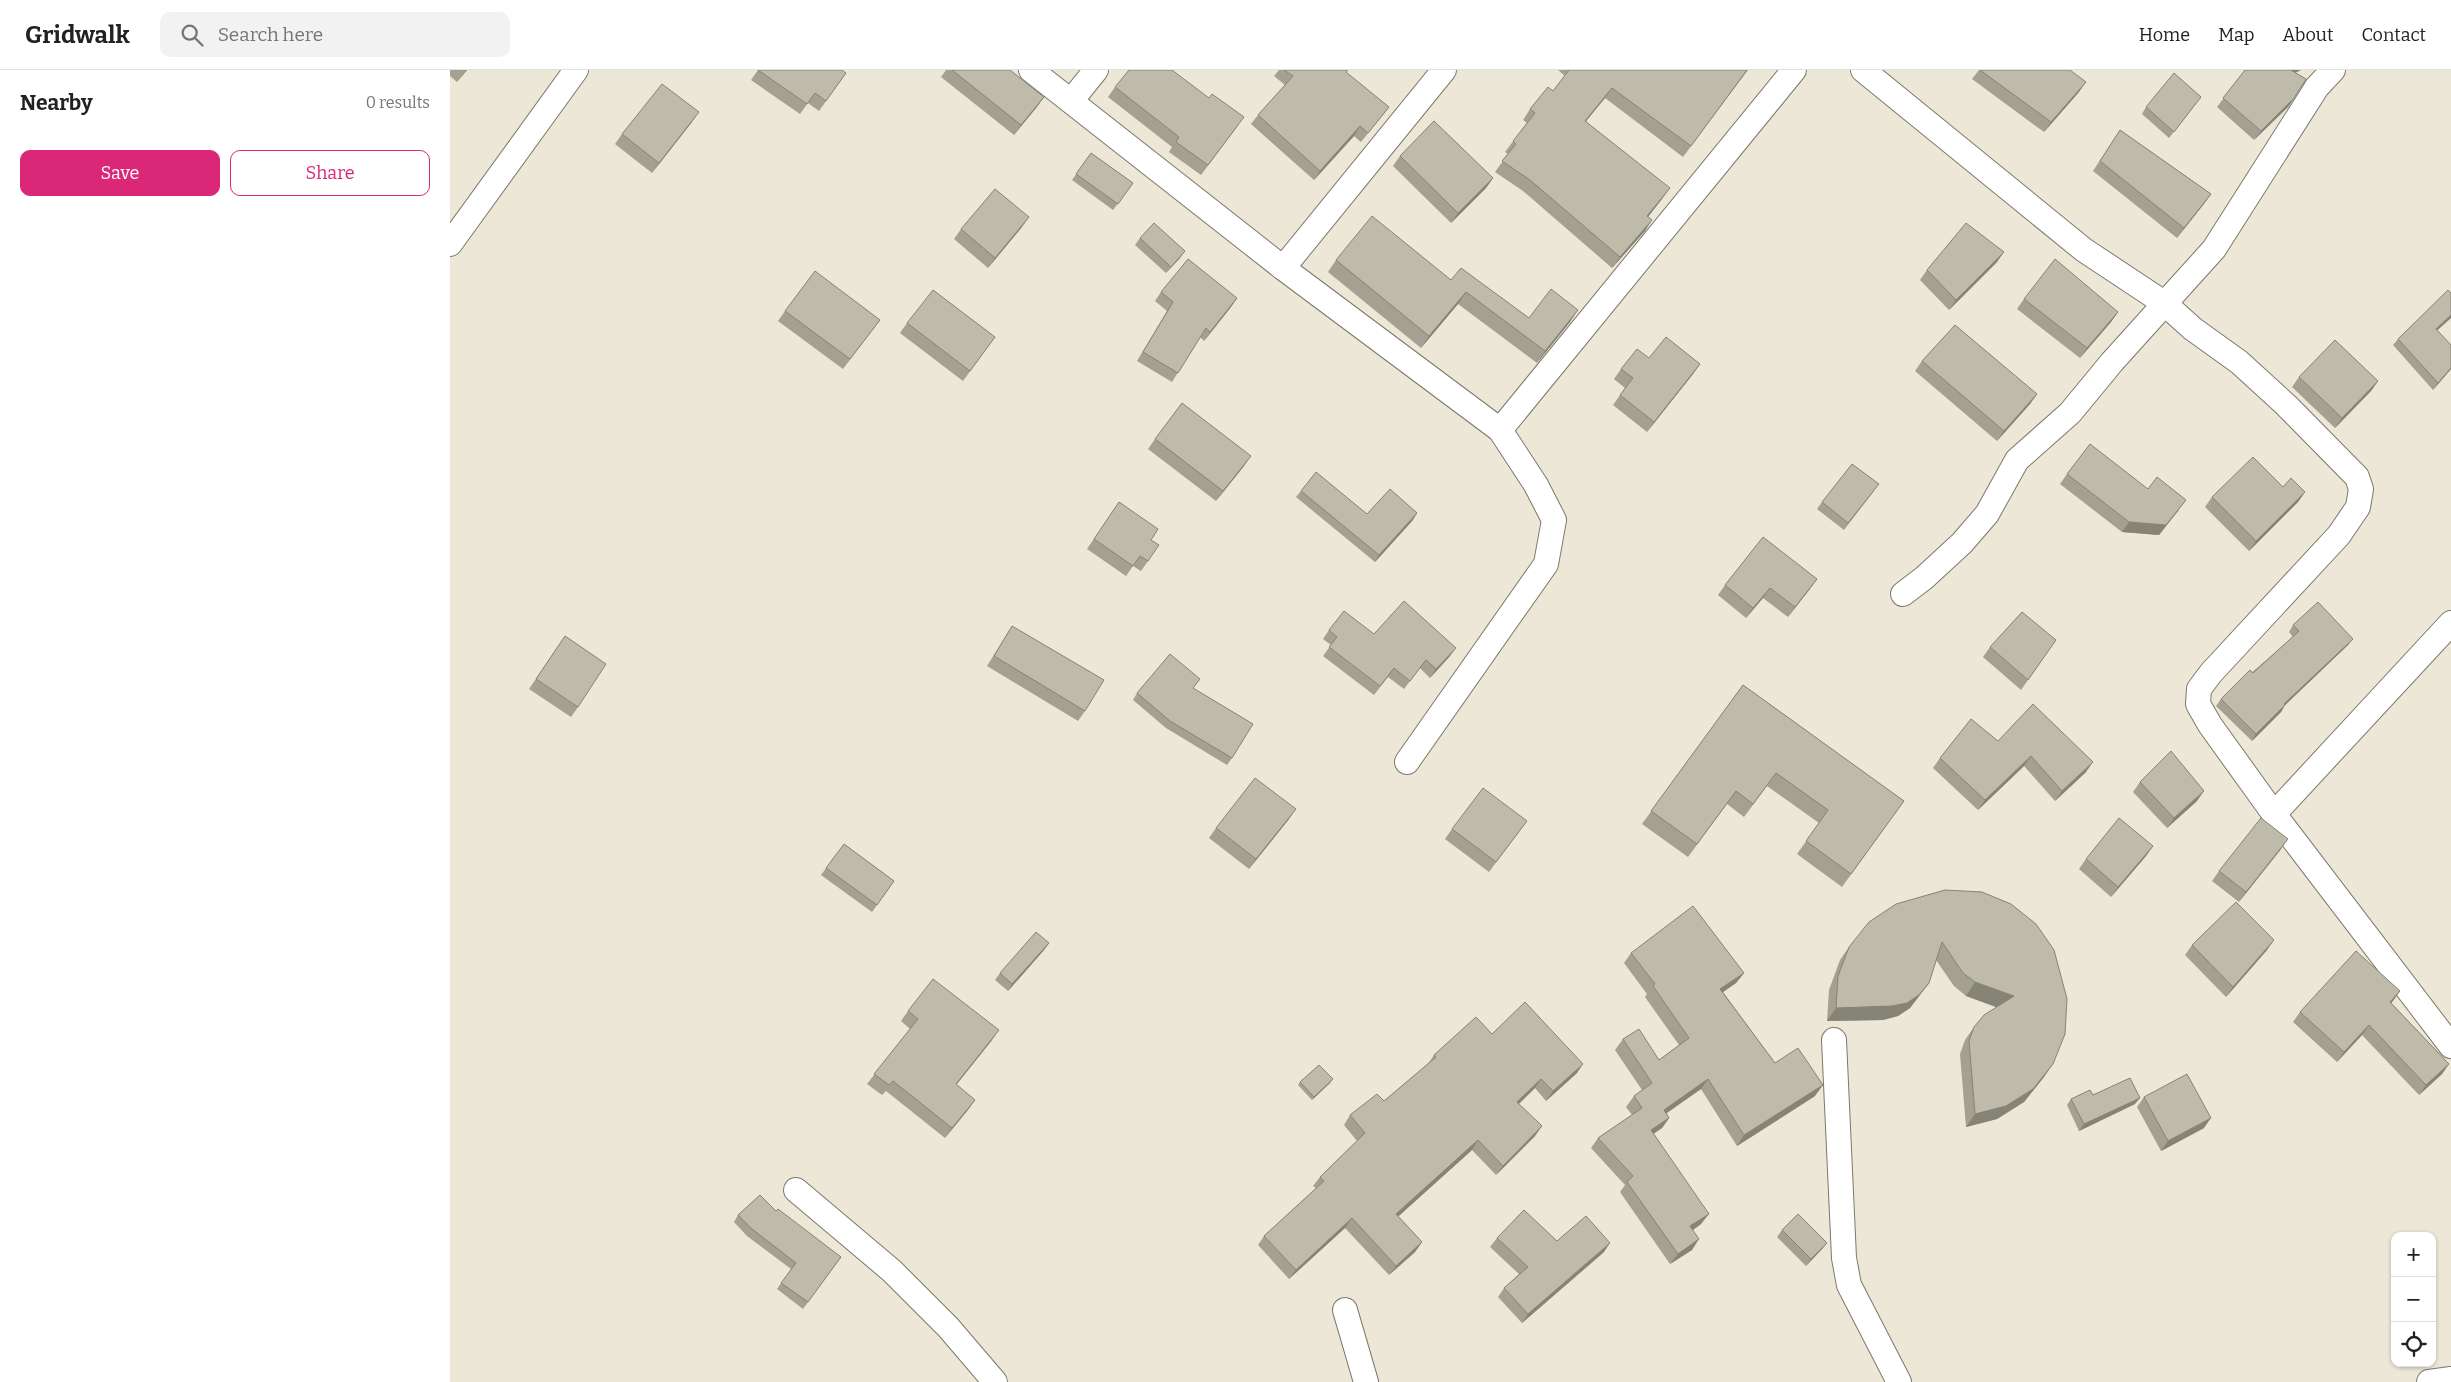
<!DOCTYPE html>
<meta charset="utf-8">
<style>
:root{--surface:#fff;--page:#f2f2f2;--text:#222;--muted:#767676;--line:#e0e0e0;--accent:#db2777}
body{margin:0;font-family:Bitter,serif;background:var(--page);color:var(--text)}
.controls{position:absolute;right:15px;bottom:15px;display:grid;overflow:hidden;border-radius:10px;box-shadow:0 1px 4px #0004}
.controls button{width:45px;height:45px;display:grid;place-items:center;padding:0;border:0;border-bottom:1px solid var(--line);background:var(--surface);color:var(--text);font:25px sans-serif}
.list{margin:0;padding:0;list-style:none}
h2{display:flex;justify-content:space-between;align-items:center;height:65px;margin:0;padding:0 20px;font-size:21px}
h2 small{font-size:16px;font-weight:400;color:var(--muted)}
.actions{display:flex;gap:10px;padding:15px 20px}
.actions a{flex:1;padding:11px 0;border:1px solid var(--accent);border-radius:10px;text-align:center;font-size:18px;color:var(--accent)}
.actions .main{background:var(--accent);color:#fff}
.icon{flex:none;width:28px;height:28px;fill:none;stroke:currentColor;stroke-width:2;stroke-linecap:round;stroke-linejoin:round}
.map{position:relative;flex:none;width:2001px;height:1312px;overflow:hidden}
header{display:flex;align-items:center;gap:30px;box-sizing:border-box;height:70px;padding:0 25px;background:var(--surface);border-bottom:1px solid var(--line)}
header strong{font-size:24px}
nav{display:flex;gap:28px;margin-inline-start:auto;font-size:18px}
.search{width:350px;height:45px;background:var(--page);display:flex;align-items:center;gap:12px;box-sizing:border-box;padding:0 18px;border-radius:10px;color:var(--muted);font-size:19px}
main{display:flex}
aside{flex:1;background:var(--surface)}
.map>svg:first-child{display:block}
.lines{fill:none;stroke-linecap:round;stroke-linejoin:round}
.minor-casing{stroke:#7d786a;stroke-width:26}
.minor{stroke:#fff;stroke-width:24}
.wall{fill:#a4a192}
.shaded-wall{fill:#868377}
.building{fill:#bfbbaa;stroke:#868377}
</style>
<header>
<strong>Gridwalk</strong>
<div class="search"><svg class="icon" aria-label="search" viewBox="0 0 24 24"><circle cx="10" cy="10" r="6"/><path d="M15 15l6 6"/></svg>Search here</div>
<nav><a>Home</a><a>Map</a><a>About</a><a>Contact</a></nav>
</header>
<main>
<aside>
<h2>Nearby<small>0 results</small></h2>
<ul class="list">
</ul>
<div class="actions"><a class="main">Save</a><a>Share</a></div>
</aside>
<div class="map">
<svg width="2001" height="1312" viewBox="0 0 2001 1312">
<rect width="100%" height="100%" fill="#ece7d7"/>
<g class="lines">
<defs>
<g id="minor">
<polyline points="581,0 833,198 1050,360 1344,0"/>
<polyline points="1413,0 1634,180 1714,233 1743,259 1789,292 1836,335 1907,407 1911,419 1908,437 1889,465 1761,603 1749,619 1748,634 1760,655 1824,744 2001,976"/>
<polyline points="621,31 646,0"/>
<polyline points="0,174 126,0"/>
<polyline points="833,198 994,0"/>
<polyline points="1453,524 1474,508 1512,473 1537,444 1567,390 1620,343 1662,292 1764,179 1867,17 1883,0"/>
<polyline points="957,692 1096,494 1104,450 1086,415 1050,360"/>
<polyline points="1824,744 2001,553"/>
<polyline points="1384,970 1394,1188 1399,1215 1449,1312"/>
<polyline points="346,1120 442,1201 498,1257 545,1312"/>
<polyline points="895,1240 916,1312"/>
<polyline points="1979,1312 2001,1309"/>
</g>
</defs>
<use href="#minor" class="minor-casing"/>
<use href="#minor" class="minor"/>
</g>
<g class="wall">
<polygon points="0,0 17,0 7,12 0,6"/>
<polygon points="308,0 396,3 369,41 358,33 350,44 301,10"/>
<polygon points="496,0 560,0 594,27 564,65 491,7"/>
<polygon points="829,0 898,0 896,3 939,37 932,46 911,72 904,66 864,110 801,54 808,45 835,15 824,6"/>
<polygon points="1108,0 1298,0 1233,87 1155,28 1136,51 1212,129 1198,147 1195,161 1162,198 1073,121 1045,102 1058,84 1055,82 1077,53 1073,50 1080,39 1103,21 1115,6"/>
<polygon points="1529,0 1620,0 1629,22 1594,62 1522,9"/>
<polygon points="1795,0 1851,0 1845,3 1844,28 1838,37 1804,70 1767,37"/>
<polygon points="665,17 787,57 751,105 719,82 722,77 658,27"/>
<polygon points="1751,27 1719,68 1692,44 1696,37"/>
<polygon points="242,52 202,103 165,74 172,64"/>
<polygon points="1670,60 1761,124 1727,168 1643,101"/>
<polygon points="641,83 683,113 663,140 622,110"/>
<polygon points="950,86 1043,108 1036,118 1001,153 943,96"/>
<polygon points="572,157 538,198 504,169 511,159"/>
<polygon points="690,168 730,188 716,203 685,175"/>
<polygon points="886,190 1001,210 1079,248 1120,252 1087,293 1008,234 971,278 878,202"/>
<polygon points="1547,192 1499,240 1470,210 1477,200"/>
<polygon points="711,222 787,228 781,237 754,271 750,267 722,312 687,291 717,241 705,231"/>
<polygon points="2001,223 2001,248 1987,260 2001,299 1983,320 1943,275 1948,269"/>
<polygon points="1574,229 1668,242 1661,252 1630,288 1567,239"/>
<polygon points="335,241 430,250 393,299 328,251"/>
<polygon points="457,253 545,267 513,311 450,263"/>
<polygon points="1199,288 1250,294 1243,304 1197,362 1163,335 1175,318 1164,309 1171,299"/>
<polygon points="1472,291 1587,324 1580,334 1547,371 1465,301"/>
<polygon points="1849,307 1928,311 1921,321 1885,358 1842,317"/>
<polygon points="705,369 794,396 766,431 698,379"/>
<polygon points="1617,404 1729,440 1709,465 1672,462 1610,414"/>
<polygon points="1833,417 1855,422 1848,432 1799,481 1755,437 1762,427"/>
<polygon points="851,421 917,444 963,450 925,492 846,427"/>
<polygon points="1424,421 1394,460 1367,439 1372,432"/>
<polygon points="669,432 701,470 698,491 691,501 683,496 676,506 637,479"/>
<polygon points="1367,509 1338,547 1313,528 1296,548 1268,525 1275,515"/>
<polygon points="1843,555 1903,569 1898,575 1835,635 1831,642 1802,671 1766,636 1771,629 1843,567 1839,562"/>
<polygon points="562,556 635,641 628,651 537,596"/>
<polygon points="879,560 924,564 1000,586 980,608 970,598 954,619 938,607 924,625 873,586 881,575 873,569"/>
<polygon points="115,566 128,637 121,647 79,619"/>
<polygon points="1606,570 1571,620 1533,587 1540,577"/>
<polygon points="1293,615 1454,731 1392,817 1347,784 1369,753 1317,716 1294,747 1277,734 1238,787 1192,754"/>
<polygon points="743,618 782,688 777,695 716,658 683,630 687,623"/>
<polygon points="1548,671 1636,702 1605,731 1574,696 1528,740 1483,698 1490,688"/>
<polygon points="1690,712 1747,731 1717,758 1683,722"/>
<polygon points="839,749 799,799 759,768 766,758"/>
<polygon points="1077,751 1039,802 995,769 1002,759"/>
<polygon points="394,774 444,811 422,842 371,805"/>
<polygon points="1703,776 1696,786 1661,827 1629,799 1636,789"/>
<polygon points="1831,779 1789,832 1762,811 1769,801"/>
<polygon points="1495,820 1594,1007 1574,1032 1547,1049 1516,1057 1510,984 1515,970 1524,957 1547,937 1516,926 1504,916 1486,890 1479,913 1460,938 1448,946 1433,950 1377,951 1379,920 1390,890 1399,877"/>
<polygon points="599,873 594,880 558,921 545,910 550,903"/>
<polygon points="1742,875 1817,880 1776,927 1735,885"/>
<polygon points="1181,883 1294,903 1286,913 1273,922 1325,993 1365,1026 1287,1076 1251,1019 1216,1043 1219,1048 1212,1058 1203,1064 1251,1154 1243,1160 1242,1180 1220,1194 1170,1122 1175,1115 1141,1078 1148,1068 1182,1045 1176,1037 1184,1026 1192,1020 1165,980 1173,969 1209,990 1229,975 1195,927 1197,924 1174,893"/>
<polygon points="1950,921 1941,933 1999,994 1992,1004 1969,1025 1912,965 1887,992 1843,952 1850,942"/>
<polygon points="458,941 542,970 506,1015 525,1030 495,1068 436,1021 432,1025 417,1014 460,959 451,951"/>
<polygon points="1042,964 1127,1003 1096,1031 1085,1018 1069,1034 1085,1066 1046,1105 1022,1080 948,1146 972,1172 965,1182 939,1205 895,1158 839,1209 808,1175 814,1166 866,1118 863,1116 870,1107 907,1071 894,1055 900,1045 934,1031 978,994 984,985"/>
<polygon points="850,1012 880,1013 862,1030 848,1015"/>
<polygon points="1643,1025 1685,1034 1629,1061 1617,1035 1621,1029"/>
<polygon points="1694,1027 1754,1058 1711,1081 1687,1037"/>
<polygon points="326,1141 391,1187 353,1239 327,1219 341,1199 297,1166 284,1152 288,1145"/>
<polygon points="1332,1160 1377,1173 1372,1179 1356,1196 1327,1167"/>
<polygon points="1047,1168 1107,1171 1154,1182 1072,1253 1048,1227 1054,1218 1069,1204 1040,1177"/>
</g>
<g class="shaded-wall">
<polygon points="16,0 17,0 7,12"/>
<polygon points="1838,0 1851,0 1833,8"/>
<polygon points="1636,12 1629,22 1594,62 1601,52"/>
<polygon points="1162,18 1155,28 1128,61 1135,51"/>
<polygon points="594,27 587,37 564,65 571,55"/>
<polygon points="1844,28 1838,37 1804,70 1811,61"/>
<polygon points="249,42 242,52 202,103 209,93"/>
<polygon points="910,56 904,66 864,110 870,101"/>
<polygon points="1043,108 1036,118 1001,153 1008,143"/>
<polygon points="1220,118 1212,129 1190,157 1197,146"/>
<polygon points="1761,124 1754,134 1727,168 1734,158"/>
<polygon points="579,147 572,157 538,198 545,188"/>
<polygon points="1202,150 1195,161 1162,198 1170,187"/>
<polygon points="735,181 730,188 716,203 721,197"/>
<polygon points="1554,182 1547,192 1499,240 1506,230"/>
<polygon points="1016,222 1008,234 971,278 979,266"/>
<polygon points="787,228 781,237 754,271 760,262"/>
<polygon points="1128,240 1120,252 1087,293 1095,281"/>
<polygon points="1668,242 1661,252 1630,288 1637,278"/>
<polygon points="2001,245 2001,248 1982,265 1986,259"/>
<polygon points="1250,294 1243,304 1197,362 1204,352"/>
<polygon points="2001,298 2001,299 1983,320 1988,313"/>
<polygon points="1928,311 1921,321 1885,358 1892,348"/>
<polygon points="1587,324 1580,334 1547,371 1554,361"/>
<polygon points="801,386 794,396 766,431 773,421"/>
<polygon points="1855,422 1848,432 1799,481 1806,471"/>
<polygon points="1736,430 1709,465 1672,462 1679,452"/>
<polygon points="967,443 963,450 925,492 929,485"/>
<polygon points="1367,509 1360,519 1338,547 1345,537"/>
<polygon points="1320,518 1313,528 1296,548 1303,538"/>
<polygon points="1903,569 1898,575 1829,641 1834,634"/>
<polygon points="1006,578 1000,586 980,608 986,599"/>
<polygon points="1835,635 1831,642 1802,671 1806,664"/>
<polygon points="1581,686 1574,696 1528,740 1535,730"/>
<polygon points="1643,692 1636,702 1605,731 1612,721"/>
<polygon points="1754,721 1747,731 1717,758 1724,748"/>
<polygon points="846,739 839,749 799,799 806,789"/>
<polygon points="1838,769 1831,779 1789,832 1796,822"/>
<polygon points="1703,776 1696,786 1661,827 1668,817"/>
<polygon points="1824,870 1817,880 1776,927 1783,917"/>
<polygon points="599,873 594,880 558,921 562,914"/>
<polygon points="1294,903 1286,913 1263,929 1270,919"/>
<polygon points="1525,912 1564,926 1554,940 1516,926"/>
<polygon points="1479,913 1460,938 1448,946 1433,950 1377,951 1386,938"/>
<polygon points="1950,921 1943,931 1933,942 1940,932"/>
<polygon points="1919,955 1912,965 1887,992 1894,982"/>
<polygon points="549,960 542,970 499,1024 506,1014"/>
<polygon points="1133,994 1127,1003 1096,1031 1103,1021"/>
<polygon points="1603,994 1594,1007 1574,1032 1547,1049 1516,1057 1525,1044"/>
<polygon points="1999,994 1992,1004 1969,1025 1976,1015"/>
<polygon points="883,1009 880,1013 862,1030 864,1027"/>
<polygon points="1091,1009 1085,1018 1061,1041 1067,1032"/>
<polygon points="1258,1009 1251,1019 1207,1050 1214,1040"/>
<polygon points="1373,1015 1365,1026 1287,1076 1294,1065"/>
<polygon points="1690,1028 1685,1034 1629,1061 1634,1054"/>
<polygon points="525,1030 518,1040 495,1068 502,1058"/>
<polygon points="1219,1048 1212,1058 1193,1071 1201,1060"/>
<polygon points="1761,1048 1754,1058 1711,1081 1718,1071"/>
<polygon points="1092,1056 1085,1066 1046,1105 1053,1096"/>
<polygon points="1028,1070 1022,1080 940,1154 946,1144"/>
<polygon points="1259,1144 1251,1154 1233,1167 1240,1156"/>
<polygon points="902,1148 895,1158 839,1209 846,1200"/>
<polygon points="1249,1169 1242,1180 1220,1194 1228,1184"/>
<polygon points="972,1172 965,1182 939,1205 946,1196"/>
<polygon points="1160,1173 1154,1182 1072,1253 1078,1244"/>
<polygon points="1377,1173 1372,1179 1356,1196 1361,1189"/>
</g>
<g class="building">
<polygon points="308,0 392,0 396,3 376,31 365,23 357,34"/>
<polygon points="502,0 560,0 594,27 571,55"/>
<polygon points="679,0 722,0 759,28 762,24 794,47 758,95 726,72 729,67 665,17"/>
<polygon points="834,0 898,0 896,2 939,37 918,63 910,56 870,101 808,45 843,6"/>
<polygon points="1119,0 1297,0 1241,76 1162,18 1135,51 1220,118 1197,146 1202,150 1170,187 1080,110 1052,91 1066,74 1063,71 1085,43 1080,39 1098,17 1103,21"/>
<polygon points="1530,0 1620,0 1636,12 1601,52"/>
<polygon points="1795,0 1841,0 1856,9 1844,28 1811,61 1773,28"/>
<polygon points="1724,3 1751,27 1724,62 1696,37"/>
<polygon points="212,14 249,42 209,93 172,64"/>
<polygon points="984,51 1043,108 1008,143 950,86"/>
<polygon points="1670,60 1761,124 1734,158 1650,91"/>
<polygon points="641,83 683,113 668,134 626,104"/>
<polygon points="545,119 579,147 545,188 511,159"/>
<polygon points="922,146 1001,210 1011,198 1079,248 1101,219 1128,240 1095,281 1016,222 979,266 886,190"/>
<polygon points="704,153 735,181 721,197 690,168"/>
<polygon points="1516,153 1554,182 1506,230 1477,200"/>
<polygon points="738,189 787,228 760,262 756,258 728,303 693,282 723,232 711,222"/>
<polygon points="1605,189 1668,242 1637,278 1574,229"/>
<polygon points="365,201 430,250 400,289 335,241"/>
<polygon points="483,220 545,267 520,301 457,253"/>
<polygon points="1998,220 2001,223 2001,245 1986,259 2001,275 2001,298 1988,313 1948,269"/>
<polygon points="1505,255 1587,324 1554,361 1472,291"/>
<polygon points="1216,267 1250,294 1204,352 1170,325 1183,308 1171,299 1187,279 1199,288"/>
<polygon points="1885,270 1928,311 1892,348 1849,307"/>
<polygon points="732,333 801,386 773,421 705,369"/>
<polygon points="1640,374 1698,419 1707,407 1736,430 1716,455 1679,452 1617,404"/>
<polygon points="1803,387 1833,417 1841,408 1855,422 1806,471 1762,427"/>
<polygon points="1402,394 1429,414 1398,453 1372,432"/>
<polygon points="866,402 917,444 940,419 967,443 929,485 851,421"/>
<polygon points="669,432 708,459 701,470 709,475 698,491 690,486 683,496 644,469"/>
<polygon points="1313,467 1367,509 1345,537 1320,518 1303,538 1275,515"/>
<polygon points="954,531 1006,578 986,599 976,590 960,611 944,598 930,616 879,577 887,567 879,560 894,541 924,564"/>
<polygon points="1868,532 1903,569 1834,634 1835,635 1806,664 1771,629 1800,600 1803,603 1849,561 1843,555"/>
<polygon points="1572,542 1606,570 1578,610 1540,577"/>
<polygon points="562,556 654,610 635,641 544,586"/>
<polygon points="115,566 156,594 128,637 86,609"/>
<polygon points="720,584 750,609 743,618 803,654 782,688 720,651 687,623"/>
<polygon points="1293,615 1454,731 1401,804 1356,771 1378,740 1326,703 1303,734 1286,721 1247,774 1201,741"/>
<polygon points="1583,634 1643,692 1612,721 1581,686 1535,730 1490,688 1521,649 1548,671"/>
<polygon points="1721,681 1754,721 1724,748 1690,712"/>
<polygon points="805,708 846,739 806,789 766,758"/>
<polygon points="1033,718 1077,751 1046,792 1002,759"/>
<polygon points="1669,748 1703,776 1668,817 1636,789"/>
<polygon points="1811,748 1838,769 1796,822 1769,801"/>
<polygon points="394,774 444,811 427,835 376,798"/>
<polygon points="1495,820 1532,822 1561,834 1586,854 1604,880 1617,929 1615,964 1603,994 1583,1019 1556,1036 1525,1044 1519,971 1524,957 1534,945 1564,926 1525,912 1513,903 1492,872 1479,913 1469,925 1457,933 1442,936 1386,938 1388,906 1399,877 1419,852 1446,834"/>
<polygon points="1786,832 1824,870 1783,917 1742,875"/>
<polygon points="1243,836 1294,903 1270,919 1325,993 1348,978 1373,1015 1294,1065 1258,1009 1214,1040 1219,1048 1201,1060 1259,1144 1240,1156 1249,1169 1228,1184 1177,1112 1183,1106 1148,1068 1192,1038 1184,1026 1202,1013 1173,969 1189,959 1209,990 1239,968 1203,916 1205,914 1181,883"/>
<polygon points="586,862 599,873 562,914 550,903"/>
<polygon points="1906,881 1950,921 1940,932 1999,994 1976,1015 1919,955 1894,982 1850,942"/>
<polygon points="483,909 549,960 506,1014 525,1030 502,1058 443,1011 439,1015 424,1004 468,949 458,941"/>
<polygon points="1075,932 1133,994 1103,1021 1091,1009 1067,1032 1092,1056 1053,1096 1028,1070 946,1144 972,1172 946,1196 902,1148 846,1200 814,1166 874,1111 870,1107 915,1063 900,1045 927,1024 934,1031 986,987 984,985 1026,947 1042,964"/>
<polygon points="869,995 883,1009 864,1027 850,1012"/>
<polygon points="1737,1004 1761,1048 1718,1071 1694,1027"/>
<polygon points="1680,1008 1690,1028 1634,1054 1621,1029 1640,1020 1643,1025"/>
<polygon points="310,1125 326,1141 328,1139 391,1187 358,1232 331,1213 346,1193 302,1159 288,1145"/>
<polygon points="1074,1140 1107,1171 1136,1146 1160,1173 1078,1244 1054,1218 1078,1197 1047,1168"/>
<polygon points="1348,1144 1377,1173 1361,1189 1332,1160"/>
</g>
</svg>
<div class="controls">
<button>+</button>
<button>−</button>
<button><svg class="icon" aria-label="locate" viewBox="0 0 24 24"><circle cx="12" cy="12" r="6"/><path d="M12 2v4M12 18v4M2 12h4M18 12h4"/></svg></button>
</div>
</div>
</main>
